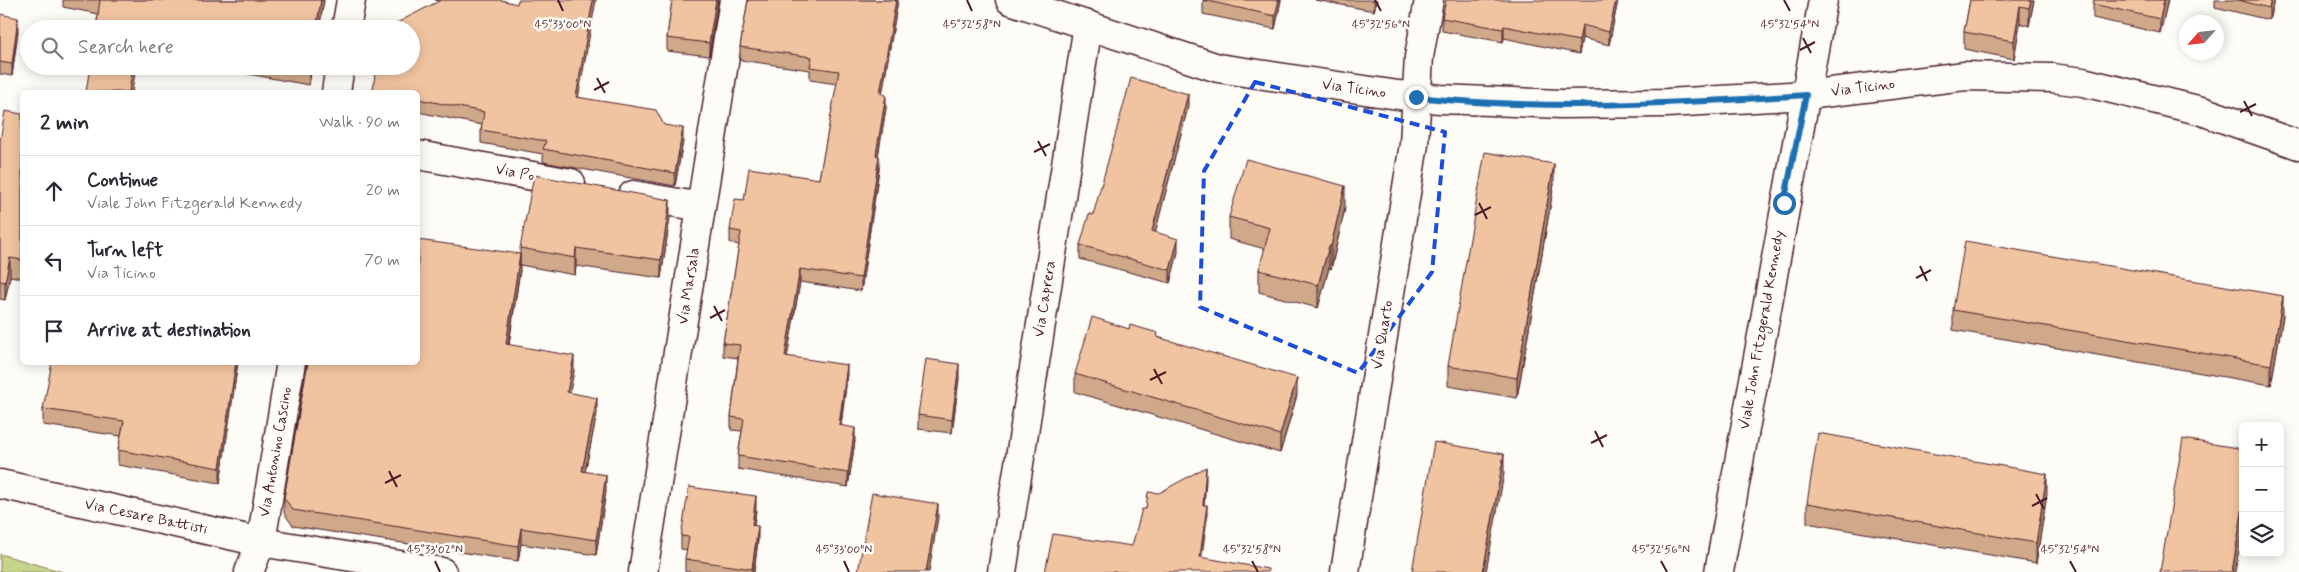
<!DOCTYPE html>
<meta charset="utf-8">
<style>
:root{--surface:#fff;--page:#f7f7f7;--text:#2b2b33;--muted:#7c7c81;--line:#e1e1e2}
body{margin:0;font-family:Mynerve,sans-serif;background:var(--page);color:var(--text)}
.controls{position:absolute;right:15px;bottom:15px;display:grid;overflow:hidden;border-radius:8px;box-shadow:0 2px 12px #0003}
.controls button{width:45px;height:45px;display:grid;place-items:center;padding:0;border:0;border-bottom:1px solid var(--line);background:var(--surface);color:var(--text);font:25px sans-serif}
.compass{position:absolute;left:2179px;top:15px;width:45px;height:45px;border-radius:50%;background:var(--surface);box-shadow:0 2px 12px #0003;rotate:243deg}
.stop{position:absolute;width:15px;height:15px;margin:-11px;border:4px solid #1f6fb2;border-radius:50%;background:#fff}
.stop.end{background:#1f6fb2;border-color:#fff;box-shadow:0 1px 5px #0008}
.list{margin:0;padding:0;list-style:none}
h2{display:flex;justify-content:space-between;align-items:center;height:65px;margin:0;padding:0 20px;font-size:21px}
h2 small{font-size:16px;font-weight:400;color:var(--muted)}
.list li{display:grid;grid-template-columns:32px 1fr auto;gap:15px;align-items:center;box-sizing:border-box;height:70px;padding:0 20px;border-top:1px solid var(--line)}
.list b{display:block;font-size:19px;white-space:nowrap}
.list p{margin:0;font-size:16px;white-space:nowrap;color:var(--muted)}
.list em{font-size:16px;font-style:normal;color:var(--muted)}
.icon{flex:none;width:28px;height:28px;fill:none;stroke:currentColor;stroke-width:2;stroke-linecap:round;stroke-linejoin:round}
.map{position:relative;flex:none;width:2299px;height:572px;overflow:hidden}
.search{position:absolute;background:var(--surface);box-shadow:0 2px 12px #0003;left:20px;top:20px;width:400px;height:55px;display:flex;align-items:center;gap:12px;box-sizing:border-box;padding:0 18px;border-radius:28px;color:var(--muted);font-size:19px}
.panel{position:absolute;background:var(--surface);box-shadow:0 2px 12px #0003;left:20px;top:90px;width:400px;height:275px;border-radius:8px}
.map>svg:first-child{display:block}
.green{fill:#c4d58a;stroke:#877a5a}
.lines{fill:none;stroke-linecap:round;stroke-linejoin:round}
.minor-casing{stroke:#4a1f2b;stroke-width:31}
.minor{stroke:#fdfcf7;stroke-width:28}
.wall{fill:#cfa98a;stroke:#4a1f2b}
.shaded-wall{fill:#a98971;stroke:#4a1f2b}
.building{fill:#f1c4a1;stroke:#4a1f2b}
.route{stroke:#1f6fb2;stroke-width:6}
.marked{fill:none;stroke:#1d4ed8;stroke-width:4;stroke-dasharray:10 6;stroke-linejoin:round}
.ticks{fill:none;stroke:#4a1f2b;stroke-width:2}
.labels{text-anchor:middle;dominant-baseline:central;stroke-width:5;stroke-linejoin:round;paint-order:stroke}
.street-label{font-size:15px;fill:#4a1f2b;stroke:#fdfcf7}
.ticks-label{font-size:12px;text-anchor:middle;fill:#4a1f2b;stroke:#fdfcf7;stroke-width:5;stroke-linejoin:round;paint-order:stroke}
</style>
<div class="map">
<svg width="2299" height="572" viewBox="0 0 2299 572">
<rect width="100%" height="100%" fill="#fdfcf7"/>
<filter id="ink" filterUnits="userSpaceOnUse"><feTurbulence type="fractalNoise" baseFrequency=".02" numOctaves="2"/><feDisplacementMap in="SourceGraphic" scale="10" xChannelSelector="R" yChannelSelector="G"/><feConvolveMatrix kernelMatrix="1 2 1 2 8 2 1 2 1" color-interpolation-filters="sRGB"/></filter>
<g filter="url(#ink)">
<polygon class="green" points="0,554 63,572 0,572"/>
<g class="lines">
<defs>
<g id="minor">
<polyline points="1010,0 1218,68 1398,95 1440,99 1561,104 1667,103 1806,95 1965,76 2052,78 2083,82 2202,111 2299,145"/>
<polyline points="346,29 351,0"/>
<polyline points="336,92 340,66"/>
<polyline points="418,155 571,183"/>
<polyline points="633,195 701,207"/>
<polyline points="0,484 261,542 442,572"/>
<polyline points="249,572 261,542 291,362"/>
<polyline points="643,572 734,0"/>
<polyline points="1002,572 1088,25"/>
<polyline points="1345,572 1414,144 1419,57 1429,0"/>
<polyline points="1719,572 1823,0"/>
</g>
</defs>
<use href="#minor" class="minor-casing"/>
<use href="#minor" class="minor"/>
</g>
<g class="wall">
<polygon points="63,0 324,0 319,29 96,29 98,14 63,7"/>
<polygon points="435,0 501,0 578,97 664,125 683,141 675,186 543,162 543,154 481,143 481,130 482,125 418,112 418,92 373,92 373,90 440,1"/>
<polygon points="672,0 718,0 709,56 667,51 667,38"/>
<polygon points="748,0 898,0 882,94 886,108 878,156 879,169 861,291 800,282 787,357 847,378 841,426 855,441 848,487 738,469 738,456 742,431 731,430 731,417 738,358 723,356 723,343 739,245 730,243 730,230 744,200 819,179 837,84 810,80 810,70 740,60 740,47"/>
<polygon points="1203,0 1281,0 1275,29 1203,14"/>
<polygon points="1315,0 1377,0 1374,11"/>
<polygon points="1618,0 1609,45 1582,38 1579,54 1504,38 1503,42 1442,31 1442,18"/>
<polygon points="1970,0 2034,0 2029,26 2020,23 2014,59 1964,49 1964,32"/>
<polygon points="2094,0 2168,0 2160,33 2093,18 2093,4"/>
<polygon points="2215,0 2274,0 2269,20 2215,7"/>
<polygon points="0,14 18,31 12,76 0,74"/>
<polygon points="215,66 312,66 309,85 215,68"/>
<polygon points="1188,107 1155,232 1178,252 1170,283 1080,259 1080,245 1093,215"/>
<polygon points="22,114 22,278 10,276 5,300 0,299 0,141"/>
<polygon points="1554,184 1517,398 1448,386 1448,366"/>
<polygon points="1345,208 1331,269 1329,268 1318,308 1259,292 1259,270 1265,249 1229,239 1229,217"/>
<polygon points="670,217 661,278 576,266 575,275 520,265 520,248"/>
<polygon points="520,270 509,345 574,371 569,393 597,413 585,472 606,491 596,555 521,544 518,561 293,526 284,513 284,498 307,363 306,362 418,362"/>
<polygon points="1953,310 2283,316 2271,385 1953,330"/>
<polygon points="1129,329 1158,337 1297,395 1280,453 1075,392 1075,374"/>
<polygon points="238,362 220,483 118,465 118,450 121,436 43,425 43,409"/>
<polygon points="959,378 952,433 918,429 918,415"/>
<polygon points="2047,494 2036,563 1807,523 1807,503"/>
<polygon points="756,510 754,525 758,540 754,572 685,572 685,559 687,550 681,549 681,536"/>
</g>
<g class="shaded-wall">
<polygon points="321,0 324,0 319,29 316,29"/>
<polygon points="593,0 596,0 576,110 576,97"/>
<polygon points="716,0 718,0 709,56 709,43"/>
<polygon points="896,0 898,0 880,107 880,93"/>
<polygon points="1279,0 1281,0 1275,29 1275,16"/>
<polygon points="1374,0 1377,0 1374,11"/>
<polygon points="1616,0 1618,0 1609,45 1609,32"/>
<polygon points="2031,0 2034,0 2029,26 2029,8"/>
<polygon points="2164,0 2168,0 2160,33 2160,19"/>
<polygon points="2271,0 2274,0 2269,20 2269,8"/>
<polygon points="2020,6 2020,23 2014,59 2014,41"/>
<polygon points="18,18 18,31 12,76 12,64"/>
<polygon points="1582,25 1582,38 1579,54 1579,41"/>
<polygon points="1504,26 1504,38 1503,42 1503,29"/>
<polygon points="133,66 136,66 132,92 129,92"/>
<polygon points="309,66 312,66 309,85"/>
<polygon points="1188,94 1188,107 1152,245 1152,231"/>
<polygon points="886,95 886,108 876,168 876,155"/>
<polygon points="683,128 683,141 675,186 675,173"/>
<polygon points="879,156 879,169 861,291 861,278"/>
<polygon points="1554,164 1554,184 1517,398 1517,378"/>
<polygon points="1345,186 1345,208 1331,269 1331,246"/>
<polygon points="670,200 670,217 661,278 661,260"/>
<polygon points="1178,239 1178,252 1170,283 1170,270"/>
<polygon points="1329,246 1329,268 1318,308 1318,285"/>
<polygon points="576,248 576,266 575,275 575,258"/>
<polygon points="520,254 520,270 506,359 506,344"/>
<polygon points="10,258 10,276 5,300 5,282"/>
<polygon points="800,269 800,282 785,369 785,356"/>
<polygon points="2283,296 2283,316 2271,385 2271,365"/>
<polygon points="574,356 574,371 567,407 567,392"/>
<polygon points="236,362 238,362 220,483 220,468"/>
<polygon points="959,364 959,378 952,433 952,420"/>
<polygon points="847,365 847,378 839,438 839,425"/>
<polygon points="1297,378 1297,395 1280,453 1280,435"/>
<polygon points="597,398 597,413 582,487 582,471"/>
<polygon points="855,428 855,441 848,487 848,473"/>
<polygon points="1504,454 1504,474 1486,572 1483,572"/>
<polygon points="1206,467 1206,481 1203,519 1203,505"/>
<polygon points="2047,474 2047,494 2036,563 2036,543"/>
<polygon points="606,475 606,491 596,555 596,540"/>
<polygon points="756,496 756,510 752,539 752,525"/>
<polygon points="938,504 938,518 929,572 926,572"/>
<polygon points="1207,505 1207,519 1200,570 1200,557"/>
<polygon points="2243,507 2243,528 2235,572 2232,572"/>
<polygon points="758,526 758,540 754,572 752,572"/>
<polygon points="521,528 521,544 518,561 518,546"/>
</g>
<g class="building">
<polygon points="100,0 321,0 316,29 96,29"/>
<polygon points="441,0 501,0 517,4 518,0 593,0 576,97 656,110 664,125 683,128 675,173 543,149 546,141 481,130 484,112 418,99 418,92 386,92 373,90 376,66 411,66 411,29 385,29"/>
<polygon points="672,0 716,0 709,43 667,38"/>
<polygon points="748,0 896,0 880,93 886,95 876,155 879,156 861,278 800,269 785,356 847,365 839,425 855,428 848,473 738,456 744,419 731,417 740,345 723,343 741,232 730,230 735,199 744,200 749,168 819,179 839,71 810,67 812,57 740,47"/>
<polygon points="1203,0 1279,0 1275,16"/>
<polygon points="1446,0 1616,0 1609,32 1582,25 1579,41 1504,26 1503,29 1442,18"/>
<polygon points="1970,0 2031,0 2029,8 2020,6 2014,41 1964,32"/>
<polygon points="2094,0 2164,0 2160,19 2093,4"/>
<polygon points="2238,0 2271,0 2269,8"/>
<polygon points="0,14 18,18 12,64 0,62"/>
<polygon points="90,66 133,66 129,92 86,92"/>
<polygon points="1131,78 1188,94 1152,231 1178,239 1170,270 1080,245 1089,214 1093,215"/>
<polygon points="5,111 22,114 22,260 10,258 5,282 0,281 0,141"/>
<polygon points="1485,152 1554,164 1517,378 1448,366"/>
<polygon points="1246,159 1345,186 1331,246 1329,246 1318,285 1259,270 1270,228 1229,217"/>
<polygon points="534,175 670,200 661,260 576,248 575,258 520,248"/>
<polygon points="418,240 520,254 506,344 574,356 567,392 597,398 582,471 606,475 596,540 521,528 518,546 293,510 284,498 308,362 418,362"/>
<polygon points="1965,241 2283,296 2271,365 1953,310"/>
<polygon points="1092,317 1129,329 1130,325 1158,333 1157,337 1297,378 1280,435 1075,374"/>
<polygon points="926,359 959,364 952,420 918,415"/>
<polygon points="52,362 236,362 220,468 118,450 124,421 43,409"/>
<polygon points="1818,433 2047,474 2036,543 1807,503"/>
<polygon points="2183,439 2243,449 2243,507 2232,572 2160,572"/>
<polygon points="1434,442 1504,454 1483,572 1412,572"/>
<polygon points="1206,467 1203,505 1207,505 1200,557 1268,569 1268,572 1045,572 1053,534 1132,546 1142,509 1146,509 1148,492 1159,493"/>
<polygon points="689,487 756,496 752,525 758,526 752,569 685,559 689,537 681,536"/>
<polygon points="872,493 938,504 926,572 858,572"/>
</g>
</g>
<g class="lines" filter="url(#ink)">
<path class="route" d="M1416,97C1545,111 1677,104 1806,95L1784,203"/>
</g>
<path class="marked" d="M1255,82L1445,132L1432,272L1358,373L1200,307L1204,171Z"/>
<path class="ticks" d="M558,0L563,11M967,0L972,11M1375,0L1381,11M1784,0L1790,11M1803,38L1811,53M1800,50L1815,42M597,78L605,93M594,90L609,82M2244,101L2252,116M2240,112L2256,104M1038,141L1046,156M1034,152L1050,144M1479,203L1487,219M1475,215L1491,207M1920,266L1927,281M1916,278L1931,270M714,306L722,321M710,318L725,310M1154,369L1162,384M1150,380L1166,372M1595,431L1603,447M1591,443L1607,435M389,471L397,487M385,483L401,475M2036,494L2044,509M2032,506L2047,498M435,561L440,572M844,561L849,572M1252,561L1258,572M1661,561L1667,572M2070,561L2076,572"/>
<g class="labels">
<g class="street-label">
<text transform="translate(1863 88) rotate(-7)">Via Ticino</text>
<text transform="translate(1354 89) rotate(8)">Via Ticino</text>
<text transform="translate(515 173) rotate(11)">Via Po</text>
<text transform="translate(689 286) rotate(-81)">Via Marsala</text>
<text transform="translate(1045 299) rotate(-81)">Via Caprera</text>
<text transform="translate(1762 330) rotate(-80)">Viale John Fitzgerald Kennedy</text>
<text transform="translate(1383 335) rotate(-81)">Via Quarto</text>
<text transform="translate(276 452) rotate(-80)">Via Antonino Cascino</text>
<text transform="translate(146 517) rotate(12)">Via Cesare Battisti</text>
</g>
</g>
<g class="ticks-label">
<text x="563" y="28">45°33'00"N</text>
<text x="972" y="28">45°32'58"N</text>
<text x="1381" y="28">45°32'56"N</text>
<text x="1790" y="28">45°32'54"N</text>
<text x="435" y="553">45°33'02"N</text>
<text x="844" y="553">45°33'00"N</text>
<text x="1252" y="553">45°32'58"N</text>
<text x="1661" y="553">45°32'56"N</text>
<text x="2070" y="553">45°32'54"N</text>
</g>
</svg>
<div class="controls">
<button>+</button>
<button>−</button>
<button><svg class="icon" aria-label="layers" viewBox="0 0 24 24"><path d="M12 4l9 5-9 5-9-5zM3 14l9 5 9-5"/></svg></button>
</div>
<svg class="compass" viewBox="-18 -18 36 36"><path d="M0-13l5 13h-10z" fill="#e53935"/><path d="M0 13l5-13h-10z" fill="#7c7c81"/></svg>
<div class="stop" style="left:1784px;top:203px"></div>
<div class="stop end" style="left:1416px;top:97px"></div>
<div class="search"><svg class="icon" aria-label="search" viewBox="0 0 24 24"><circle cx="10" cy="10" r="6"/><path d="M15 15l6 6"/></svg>Search here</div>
<section class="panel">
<h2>2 min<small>Walk · 90 m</small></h2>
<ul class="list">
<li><svg class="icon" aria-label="ahead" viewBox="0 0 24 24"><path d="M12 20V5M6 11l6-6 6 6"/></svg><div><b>Continue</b><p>Viale John Fitzgerald Kennedy</p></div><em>20 m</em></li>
<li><svg class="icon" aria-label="left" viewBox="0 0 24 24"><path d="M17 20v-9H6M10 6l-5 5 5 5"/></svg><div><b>Turn left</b><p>Via Ticino</p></div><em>70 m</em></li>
<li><svg class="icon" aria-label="arrive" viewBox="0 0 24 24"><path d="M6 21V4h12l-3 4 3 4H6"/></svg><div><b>Arrive at destination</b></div></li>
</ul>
</section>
</div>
